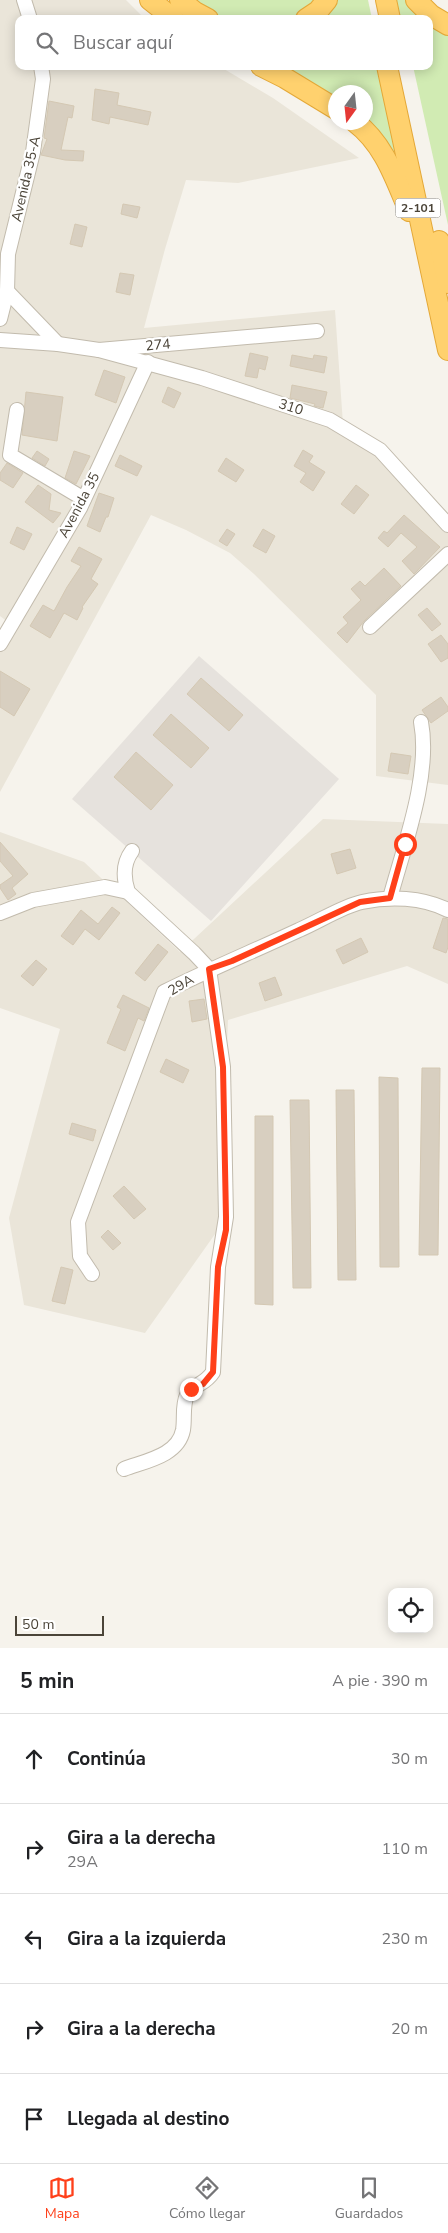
<!DOCTYPE html>
<html lang="es">
<meta charset="utf-8">
<style>
:root{--surface:#fff;--page:#f2f2f2;--text:#202124;--muted:#757577;--line:#e0e0e0;--accent:#ff401a}
body{margin:0;font-family:"Nunito Sans",sans-serif;background:var(--page);color:var(--text)}
.controls{position:absolute;right:15px;bottom:15px;display:grid;overflow:hidden;border-radius:10px;box-shadow:0 2px 12px #0003}
.controls button{width:45px;height:45px;display:grid;place-items:center;padding:0;border:0;border-bottom:1px solid var(--line);background:var(--surface);color:var(--text);font:25px sans-serif}
.compass{position:absolute;left:328px;top:85px;width:45px;height:45px;border-radius:50%;background:var(--surface);box-shadow:0 2px 12px #0003;rotate:195deg}
.scale{position:absolute;left:15px;bottom:12px;width:89px;box-sizing:border-box;padding-left:5px;border:2px solid #4b4438;border-top:0;font-size:14px;line-height:18px;white-space:nowrap;color:#4b4438;-webkit-text-stroke:4px #fff;paint-order:stroke}
.stop{position:absolute;width:15px;height:15px;margin:-11px;border:4px solid #ff401a;border-radius:50%;background:#fff}
.stop.end{background:#ff401a;border-color:#fff;box-shadow:0 1px 5px #0008}
.list{margin:0;padding:0;list-style:none}
h2{display:flex;justify-content:space-between;align-items:center;height:65px;margin:0;padding:0 20px;font-size:21px}
h2 small{font-size:16px;font-weight:400;color:var(--muted)}
.list li{display:grid;grid-template-columns:32px 1fr auto;gap:15px;align-items:center;box-sizing:border-box;height:90px;padding:0 20px;border-top:1px solid var(--line)}
.list b{display:block;font-size:19px;white-space:nowrap}
.list p{margin:0;font-size:16px;white-space:nowrap;color:var(--muted)}
.list em{font-size:16px;font-style:normal;color:var(--muted)}
.icon{flex:none;width:28px;height:28px;fill:none;stroke:currentColor;stroke-width:2;stroke-linecap:round;stroke-linejoin:round}
.map{position:relative;flex:none;width:448px;height:1648px;overflow:hidden}
.search{position:absolute;background:var(--surface);box-shadow:0 2px 12px #0003;left:15px;right:15px;top:15px;height:55px;display:flex;align-items:center;gap:12px;box-sizing:border-box;padding:0 18px;border-radius:10px;color:var(--muted);font-size:19px}
.sheet{height:515px;background:var(--surface)}
nav{display:flex;justify-content:space-around;align-items:center;box-sizing:border-box;height:70px;border-top:1px solid var(--line);background:var(--surface);font-size:14px;color:var(--muted)}
nav a{display:grid;justify-items:center;gap:2px}
nav .on{color:var(--accent)}
.map>svg:first-child{display:block}
.residential{fill:#eae5d9}
.industrial{fill:#e6e2dd}
.green{fill:#d1ebb3}
.building{fill:#d8cfc0;stroke:#d4c8b3}
.lines{fill:none;stroke-linecap:round;stroke-linejoin:round}
.minor-casing{stroke:#c2bbad;stroke-width:16}
.highway-casing{stroke:#e4a838;stroke-width:22}
.minor{stroke:#fff;stroke-width:14}
.highway{stroke:#ffd16e;stroke-width:20}
.route{stroke:#ff401a;stroke-width:6}
.labels{text-anchor:middle;dominant-baseline:central;stroke-width:4.5;stroke-linejoin:round;paint-order:stroke}
.shield{fill:#fff;stroke:#817c74;stroke-width:1}
.shield-label{font-size:12px;font-weight:bold;fill:#4b4438}
.street-label{font-size:14px;fill:#4b4438;stroke:#fff}
</style>
<div class="map">
<svg width="448" height="1648" viewBox="0 0 448 1648">
<rect width="100%" height="100%" fill="#f6f3ec"/>
<g class="residential">
<polygon points="0,0 126,0 145,19 19,19 19,66 219,66 273,98 359,158 238,183 186,180 165,249 144,328 335,310 343,424 370,435 435,500 448,520 448,785 376,776 376,695 254,574 230,553 186,530 151,515 0,792 0,637 8,622 0,616"/>
<polygon points="323,819 448,824 448,984 407,966 228,1020 220,1227 145,1333 24,1305 9,1218 60,1029 0,1008 0,832 84,862 180,952"/>
</g>
<polygon class="industrial" points="199,656 339,779 211,921 72,799"/>
<g class="green">
<polygon points="192,0 317,0 290,19 227,19 205,10"/>
<polygon points="335,0 368,0 372,19 318,19"/>
<polygon points="396,0 410,0 428,19 401,19"/>
<polygon points="429,20 448,31 448,225 413,66 429,66"/>
<polygon points="275,66 382,66 407,181 366,122 366,92 336,92 335,100"/>
</g>
<g class="building">
<polygon points="95,89 119,93 117,105 151,112 148,125 110,117 109,124 92,120"/>
<polygon points="49,101 74,106 72,118 68,117 61,150 84,151 83,161 65,160 41,155 47,139 44,138"/>
<polygon points="123,204 140,207 137,218 121,214"/>
<polygon points="75,224 87,227 82,247 70,244"/>
<polygon points="120,273 134,275 130,295 116,292"/>
<polygon points="250,353 268,357 265,370 259,368 257,378 245,376"/>
<polygon points="292,355 313,359 314,355 327,357 324,373 290,366"/>
<polygon points="104,370 125,377 116,403 95,395"/>
<polygon points="292,385 327,392 323,408 314,406 315,404 290,398"/>
<polygon points="168,387 181,393 174,408 162,402"/>
<polygon points="26,392 63,397 57,441 22,435"/>
<polygon points="303,450 313,456 309,462 325,472 313,491 300,482 306,473 294,466"/>
<polygon points="37,451 49,459 45,466 32,458"/>
<polygon points="74,451 90,456 76,484 65,478"/>
<polygon points="120,455 142,466 137,476 115,466"/>
<polygon points="226,458 244,470 236,482 218,471"/>
<polygon points="7,463 23,473 13,488 0,480 0,473"/>
<polygon points="38,485 51,494 49,510 61,513 53,523 25,502"/>
<polygon points="356,485 369,495 354,514 341,504"/>
<polygon points="99,493 114,498 108,517 106,517 100,532 87,526"/>
<polygon points="404,515 440,547 414,574 402,561 417,547 401,533 388,547 378,538 384,531 387,533"/>
<polygon points="17,527 32,534 24,550 10,543"/>
<polygon points="227,529 235,534 227,546 219,541"/>
<polygon points="263,529 275,536 266,553 253,546"/>
<polygon points="79,547 102,559 91,579 98,584 82,607 83,608 77,620 64,613 50,638 30,626 43,605 54,611 67,587 81,566 71,561"/>
<polygon points="384,568 401,586 364,621 347,643 337,633 348,623 343,617 361,600 351,589 360,581 365,586"/>
<polygon points="427,608 441,624 432,631 418,615"/>
<polygon points="441,635 448,644 448,658 441,662 428,644"/>
<polygon points="0,671 30,689 14,716 0,707"/>
<polygon points="201,678 243,715 229,731 187,694"/>
<polygon points="441,697 448,707 448,711 431,723 422,710"/>
<polygon points="171,714 209,748 191,768 153,735"/>
<polygon points="136,752 173,785 151,810 114,777"/>
<polygon points="391,753 411,756 408,774 388,771"/>
<polygon points="0,842 28,874 12,888 16,894 8,900 0,888 0,885 13,876 0,861"/>
<polygon points="350,849 356,868 337,874 331,854"/>
<polygon points="112,907 120,913 99,940 85,929 73,945 61,936 81,910 98,924"/>
<polygon points="443,918 448,919 448,947 446,953 433,948"/>
<polygon points="361,938 368,952 343,964 336,950"/>
<polygon points="158,944 168,952 145,981 135,973"/>
<polygon points="36,960 47,969 33,986 21,976"/>
<polygon points="275,977 282,995 265,1001 259,983"/>
<polygon points="123,995 149,1008 144,1021 138,1018 125,1051 107,1043 121,1009 117,1007"/>
<polygon points="204,999 207,1019 192,1022 189,1001"/>
<polygon points="166,1059 189,1070 183,1083 160,1072"/>
<polygon points="422,1068 440,1068 438,1255 419,1255"/>
<polygon points="379,1077 398,1078 399,1267 380,1267"/>
<polygon points="336,1090 354,1090 356,1280 338,1280"/>
<polygon points="290,1100 309,1100 311,1288 293,1288"/>
<polygon points="255,1116 273,1116 273,1305 255,1304"/>
<polygon points="72,1123 96,1130 93,1141 69,1134"/>
<polygon points="124,1186 146,1209 134,1219 113,1196"/>
<polygon points="108,1230 121,1243 113,1250 101,1237"/>
<polygon points="61,1267 73,1270 65,1304 52,1301"/>
</g>
<g class="lines">
<defs>
<g id="minor">
<polyline points="24,0 30,19"/>
<polyline points="7,291 58,344"/>
<polyline points="0,319 7,291 8,254 33,152 43,79 41,66"/>
<polyline points="0,340 58,344 99,350 317,331"/>
<polyline points="99,350 202,378 330,420 380,450 448,525"/>
<polyline points="17,410 10,455 84,499"/>
<polyline points="370,627 448,554"/>
<polyline points="0,644 80,508 148,362"/>
<path d="M390,898C404,846 431,775 421,722"/>
<polyline points="0,913 33,900 105,887 128,892"/>
<path d="M92,1274L80,1256L78,1222L164,992C208,970 254,951 299,930C318,922 343,906 362,902C390,896 422,897 448,910"/>
<path d="M124,1469C145,1461 178,1456 183,1430C185,1418 182,1406 187,1395C192,1385 205,1385 213,1372L218,1267L226,1217L223,1067L209,969L194,953L128,892C123,877 123,863 132,851"/>
</g>
<g id="highway">
<polyline points="150,0 174,19"/>
<polyline points="180,0 195,12 208,19"/>
<polyline points="386,0 390,19"/>
<polyline points="416,0 431,15 448,25"/>
<polyline points="306,19 318,11 327,0"/>
<polyline points="261,66 285,78 336,109"/>
<polyline points="387,66 448,350"/>
<path d="M355,122C384,144 395,178 409,211"/>
<polyline points="439,241 448,283"/>
</g>
</defs>
<use href="#minor" class="minor-casing"/>
<use href="#highway" class="highway-casing"/>
<use href="#minor" class="minor"/>
<use href="#highway" class="highway"/>
</g>
<g class="lines">
<polyline class="route" points="191,1389 203,1384 213,1372 218,1267 226,1230 226,1217 223,1067 209,969 232,961 360,902 390,898 405,844"/>
</g>
<g class="labels">
<rect class="shield" x="395.5" y="198.5" width="45" height="19" rx="4"/>
<g class="shield-label">
<text x="418" y="208">2-101</text>
</g>
<g class="street-label">
<text transform="translate(26 179) rotate(-77)">Avenida 35-A</text>
<text transform="translate(158 345) rotate(-5)">274</text>
<text transform="translate(291 407) rotate(18)">310</text>
<text transform="translate(79 505) rotate(-62)">Avenida 35</text>
<text transform="translate(181 985) rotate(-30)">29A</text>
</g>
</g>
</svg>
<div class="controls">
<button><svg class="icon" aria-label="locate" viewBox="0 0 24 24"><circle cx="12" cy="12" r="6"/><path d="M12 2v4M12 18v4M2 12h4M18 12h4"/></svg></button>
</div>
<svg class="compass" viewBox="-18 -18 36 36"><path d="M0-13l5 13h-10z" fill="#e53935"/><path d="M0 13l5-13h-10z" fill="#757577"/></svg>
<div class="scale">50 m</div>
<div class="stop" style="left:405px;top:844px"></div>
<div class="stop end" style="left:191px;top:1389px"></div>
<div class="search"><svg class="icon" aria-label="search" viewBox="0 0 24 24"><circle cx="10" cy="10" r="6"/><path d="M15 15l6 6"/></svg>Buscar aquí</div>
</div>
<section class="sheet">
<h2>5 min<small>A pie · 390 m</small></h2>
<ul class="list">
<li><svg class="icon" aria-label="ahead" viewBox="0 0 24 24"><path d="M12 20V5M6 11l6-6 6 6"/></svg><div><b>Continúa</b></div><em>30 m</em></li>
<li><svg class="icon" aria-label="right" viewBox="0 0 24 24"><path d="M7 20v-9h11M14 6l5 5-5 5"/></svg><div><b>Gira a la derecha</b><p>29A</p></div><em>110 m</em></li>
<li><svg class="icon" aria-label="left" viewBox="0 0 24 24"><path d="M17 20v-9H6M10 6l-5 5 5 5"/></svg><div><b>Gira a la izquierda</b></div><em>230 m</em></li>
<li><svg class="icon" aria-label="right" viewBox="0 0 24 24"><path d="M7 20v-9h11M14 6l5 5-5 5"/></svg><div><b>Gira a la derecha</b></div><em>20 m</em></li>
<li><svg class="icon" aria-label="arrive" viewBox="0 0 24 24"><path d="M6 21V4h12l-3 4 3 4H6"/></svg><div><b>Llegada al destino</b></div></li>
</ul>
</section>
<nav>
<a class="on"><svg class="icon" aria-label="map" viewBox="0 0 24 24"><path d="M3 6l6-2 6 2 6-2v14l-6 2-6-2-6 2zM9 4v14M15 6v14"/></svg>Mapa</a>
<a><svg class="icon" aria-label="directions" viewBox="0 0 24 24"><path d="M12 3l9 9-9 9-9-9zM9 14v-3h6M13 9l2 2-2 2"/></svg>Cómo llegar</a>
<a><svg class="icon" aria-label="saved" viewBox="0 0 24 24"><path d="M7 4h10v16l-5-4-5 4z"/></svg>Guardados</a>
</nav>
